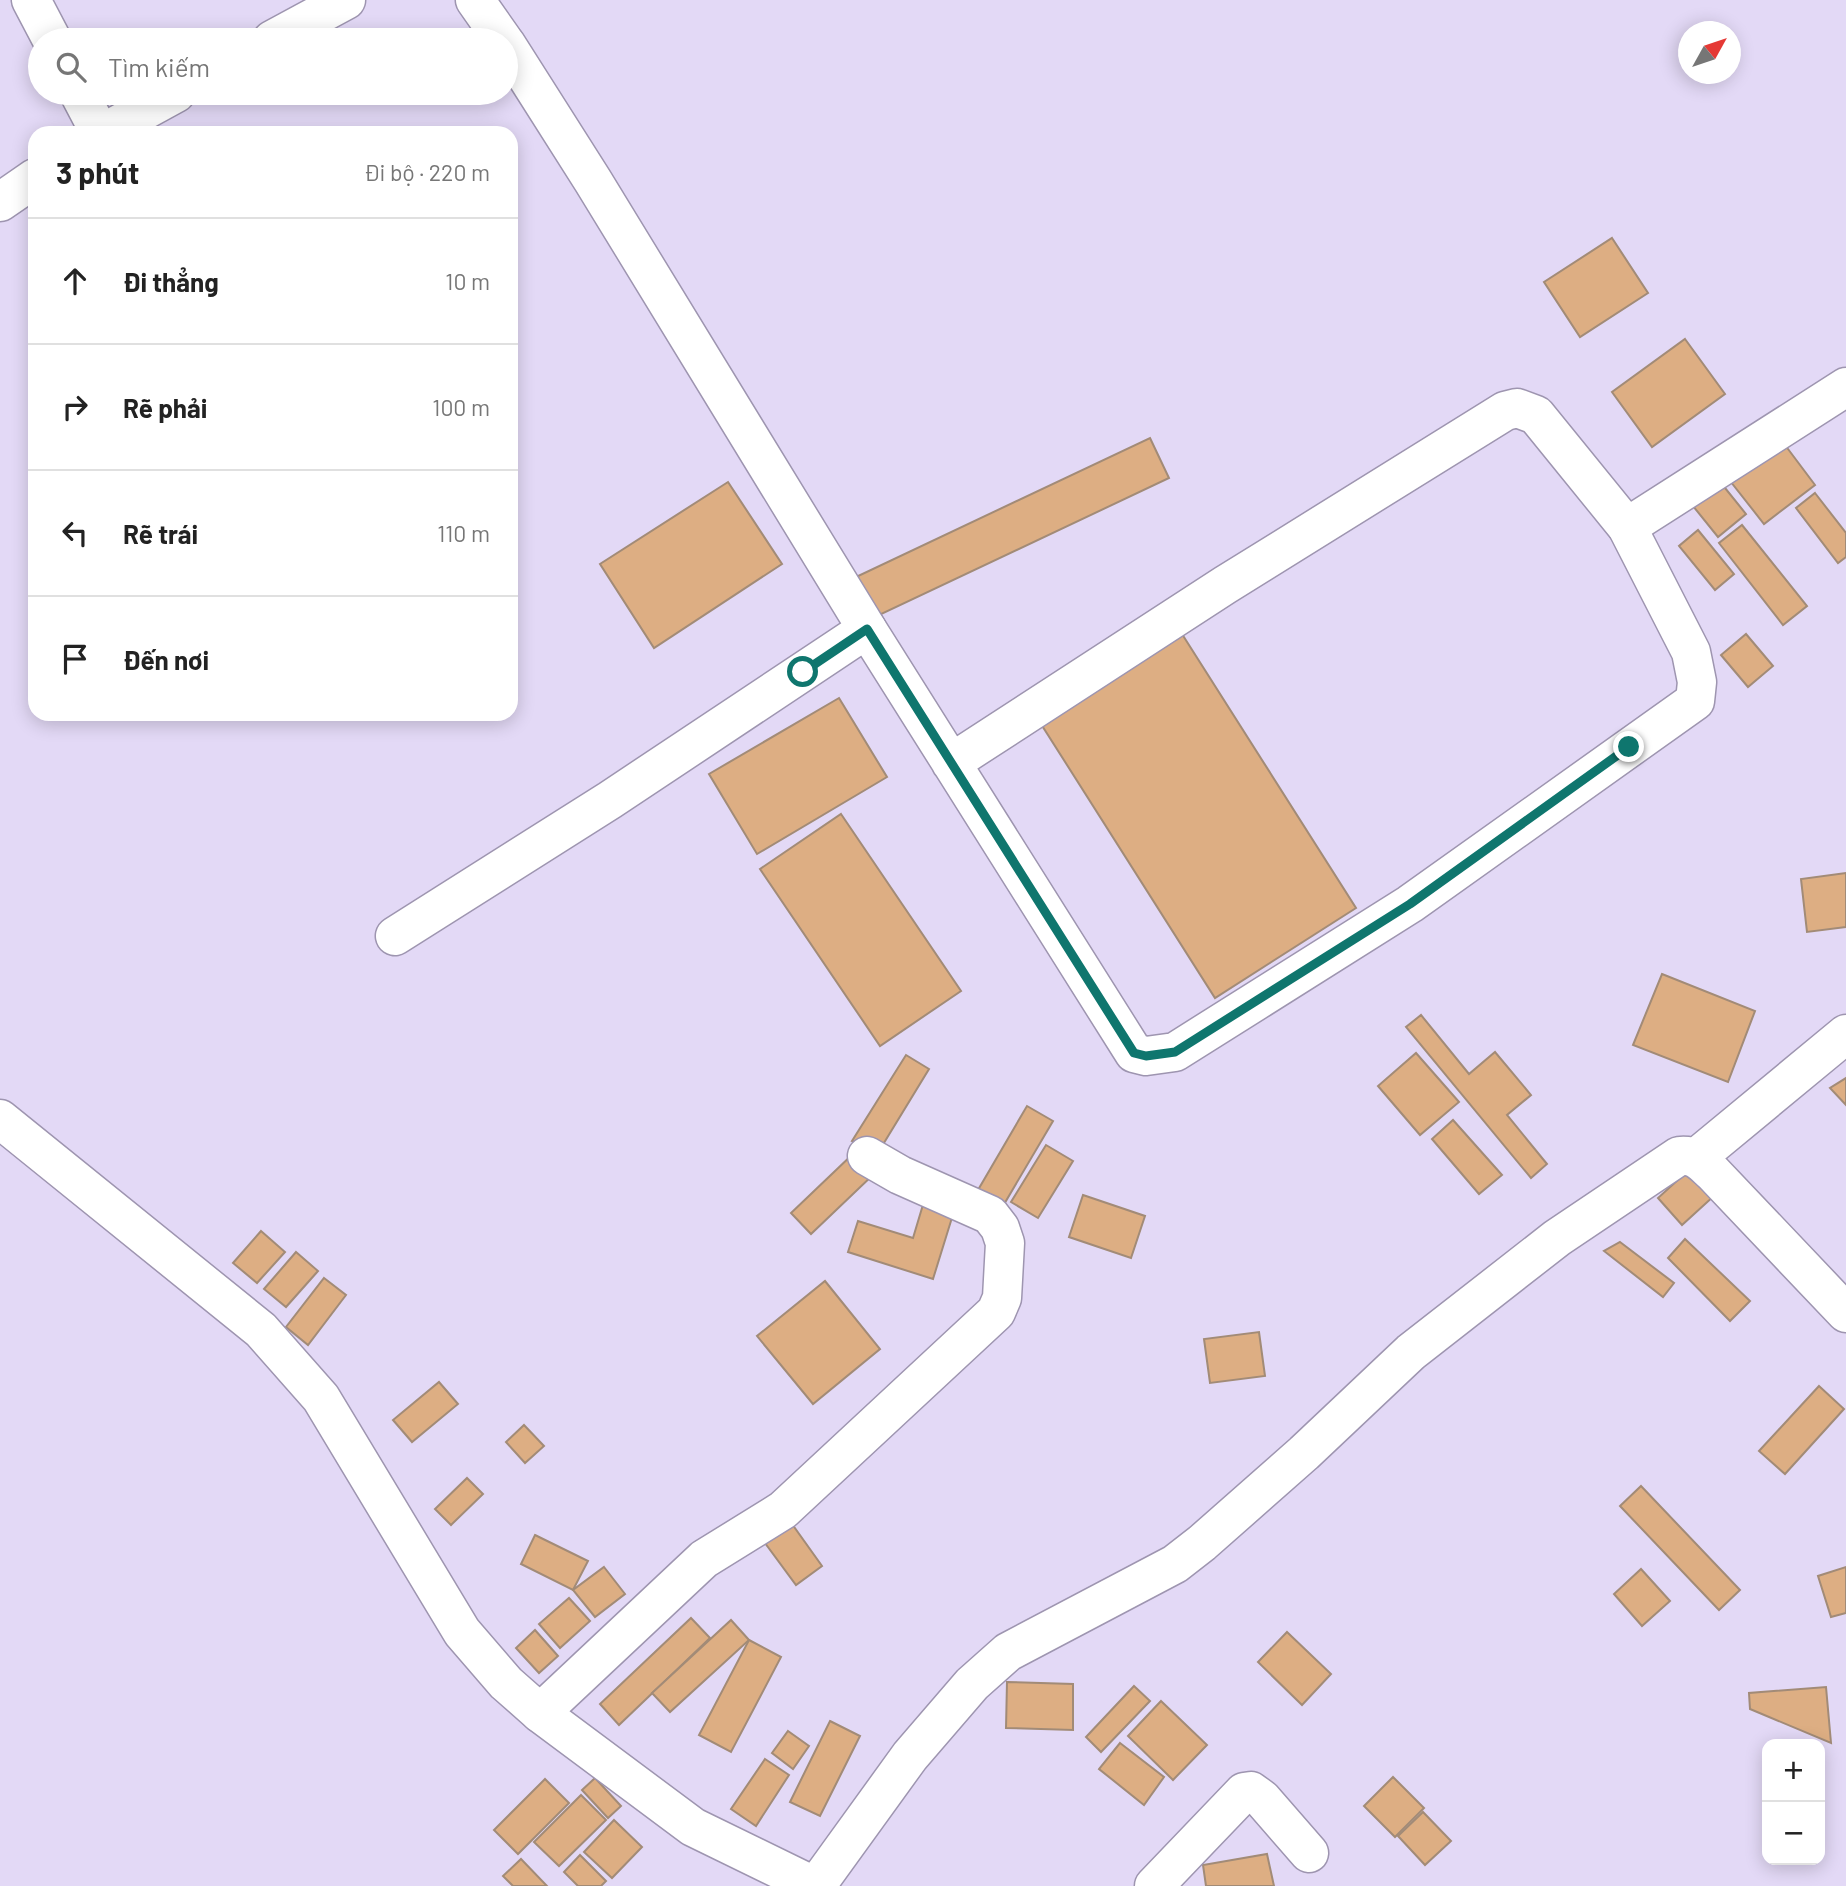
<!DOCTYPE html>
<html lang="vi">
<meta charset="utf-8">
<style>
:root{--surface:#fff;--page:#f2f2f2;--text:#222;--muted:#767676;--line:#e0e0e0}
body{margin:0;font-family:Barlow,sans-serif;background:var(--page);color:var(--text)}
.controls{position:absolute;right:21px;bottom:21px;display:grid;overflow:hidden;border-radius:14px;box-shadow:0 4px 18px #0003}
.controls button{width:63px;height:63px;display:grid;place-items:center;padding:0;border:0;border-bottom:2px solid var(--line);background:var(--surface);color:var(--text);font:35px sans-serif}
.compass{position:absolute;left:1678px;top:21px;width:63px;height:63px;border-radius:50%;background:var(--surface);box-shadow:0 4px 18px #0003;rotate:50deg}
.stop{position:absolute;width:21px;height:21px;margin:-16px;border:5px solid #0f766e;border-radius:50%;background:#fff}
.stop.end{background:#0f766e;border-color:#fff;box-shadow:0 2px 7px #0008}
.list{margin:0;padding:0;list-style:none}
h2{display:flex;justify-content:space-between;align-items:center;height:91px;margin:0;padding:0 28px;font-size:30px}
h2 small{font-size:23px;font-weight:400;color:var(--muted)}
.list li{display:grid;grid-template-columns:46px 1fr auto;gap:21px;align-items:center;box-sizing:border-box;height:126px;padding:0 28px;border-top:2px solid var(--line)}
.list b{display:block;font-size:26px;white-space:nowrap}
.list em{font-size:23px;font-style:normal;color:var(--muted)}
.icon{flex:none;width:38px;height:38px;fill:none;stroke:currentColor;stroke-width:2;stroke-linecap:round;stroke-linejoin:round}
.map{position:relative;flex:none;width:1846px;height:1886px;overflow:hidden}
.search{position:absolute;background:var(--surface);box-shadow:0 4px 18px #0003;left:28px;top:28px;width:490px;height:77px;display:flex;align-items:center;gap:18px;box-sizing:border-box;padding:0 24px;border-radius:38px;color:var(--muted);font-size:26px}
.panel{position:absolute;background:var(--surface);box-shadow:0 4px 18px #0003;left:28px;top:126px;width:490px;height:595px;border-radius:21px}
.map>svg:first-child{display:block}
.building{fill:#ddae83;stroke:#a28b77;stroke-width:2}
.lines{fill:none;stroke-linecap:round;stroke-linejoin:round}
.minor-casing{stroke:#9e95b0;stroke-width:41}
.minor{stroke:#fff;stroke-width:38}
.route{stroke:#0f766e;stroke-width:9}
</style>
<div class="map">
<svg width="1846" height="1886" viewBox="0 0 1846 1886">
<rect width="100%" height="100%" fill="#e3d9f6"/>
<g class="building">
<polygon points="1612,238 1648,293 1580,337 1544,282"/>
<polygon points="1685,339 1725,394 1652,447 1612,392"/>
<polygon points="1779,437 1815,485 1764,524 1727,477"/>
<polygon points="1150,438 1169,478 875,617 856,577"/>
<polygon points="728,482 782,564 654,648 600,564"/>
<polygon points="1721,483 1746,514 1718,537 1693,506"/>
<polygon points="1815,493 1846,533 1846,557 1838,563 1796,508"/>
<polygon points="1742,525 1807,606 1783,625 1719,543"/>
<polygon points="1698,530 1734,574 1715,590 1679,546"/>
<polygon points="1182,634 1356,908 1215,998 1041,724"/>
<polygon points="1746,634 1773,666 1748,687 1721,655"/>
<polygon points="839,698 887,777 757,854 709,774"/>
<polygon points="841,814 961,991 880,1046 760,869"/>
<polygon points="1846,873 1846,927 1807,932 1801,879"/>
<polygon points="1662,974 1755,1011 1728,1082 1633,1045"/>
<polygon points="1421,1015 1469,1074 1495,1052 1531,1095 1507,1115 1547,1164 1531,1178 1406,1027"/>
<polygon points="1416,1053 1459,1102 1420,1135 1378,1086"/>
<polygon points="906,1055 929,1069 879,1151 852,1141"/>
<polygon points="1846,1078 1846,1105 1830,1088"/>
<polygon points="1027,1106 1053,1121 1003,1206 978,1190"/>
<polygon points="1453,1120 1502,1175 1479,1194 1432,1139"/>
<polygon points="1046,1145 1073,1161 1038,1218 1011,1202"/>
<polygon points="855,1152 875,1173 811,1234 791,1213"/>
<polygon points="1691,1168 1715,1195 1682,1225 1658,1198"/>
<polygon points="1083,1195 1145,1216 1131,1258 1069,1237"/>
<polygon points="925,1198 955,1208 933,1279 848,1252 858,1221 913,1238"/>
<polygon points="261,1231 285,1252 257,1283 233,1263"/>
<polygon points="1685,1239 1750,1301 1730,1321 1668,1258"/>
<polygon points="1620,1242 1674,1283 1663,1297 1604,1251"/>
<polygon points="296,1252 318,1271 286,1307 264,1289"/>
<polygon points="324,1278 346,1295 308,1345 286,1327"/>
<polygon points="825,1281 880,1349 813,1404 757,1336"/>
<polygon points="1259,1332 1265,1376 1210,1383 1204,1339"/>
<polygon points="439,1382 458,1404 412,1442 393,1420"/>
<polygon points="1819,1386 1844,1409 1785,1474 1759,1451"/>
<polygon points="524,1425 544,1446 525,1463 506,1442"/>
<polygon points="467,1478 483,1494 451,1525 435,1509"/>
<polygon points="1641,1486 1740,1590 1719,1610 1620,1506"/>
<polygon points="792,1524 822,1566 796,1585 765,1543"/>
<polygon points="535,1535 588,1561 573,1590 521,1564"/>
<polygon points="604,1567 625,1594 595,1617 573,1590"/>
<polygon points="1846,1567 1846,1613 1831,1617 1818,1576"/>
<polygon points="1641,1569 1670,1601 1642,1626 1614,1594"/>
<polygon points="569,1598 590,1621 560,1648 539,1624"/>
<polygon points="691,1618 710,1638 619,1725 600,1704"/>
<polygon points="731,1620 749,1640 670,1712 652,1693"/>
<polygon points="535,1630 558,1656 539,1673 516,1648"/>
<polygon points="1287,1632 1331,1674 1302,1705 1258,1662"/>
<polygon points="749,1640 781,1657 731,1752 699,1735"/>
<polygon points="1007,1682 1073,1684 1073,1730 1006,1728"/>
<polygon points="1134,1686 1150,1701 1101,1752 1086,1737"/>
<polygon points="1826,1687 1831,1743 1750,1709 1749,1693"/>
<polygon points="1161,1701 1207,1745 1173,1780 1128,1736"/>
<polygon points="830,1721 860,1736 820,1816 790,1802"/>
<polygon points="788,1731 809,1746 793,1769 772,1753"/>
<polygon points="1120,1743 1164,1777 1144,1805 1099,1769"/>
<polygon points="765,1759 789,1775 756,1826 731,1809"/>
<polygon points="1393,1777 1424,1808 1395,1837 1364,1806"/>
<polygon points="595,1778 621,1806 608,1818 582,1790"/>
<polygon points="545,1779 569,1803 518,1854 494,1830"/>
<polygon points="581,1795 606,1820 559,1866 534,1842"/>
<polygon points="1423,1812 1451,1841 1425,1865 1398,1836"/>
<polygon points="614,1820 642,1847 612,1878 584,1852"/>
<polygon points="1267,1854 1274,1886 1206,1886 1203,1865"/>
<polygon points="580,1855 606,1881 601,1886 578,1886 564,1872"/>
<polygon points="521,1859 547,1886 513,1886 503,1876"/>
</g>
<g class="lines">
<defs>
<g id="minor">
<polyline points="31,0 52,40"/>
<polyline points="475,0 503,40"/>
<polyline points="272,40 346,0"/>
<polyline points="506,44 593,181 867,629 1134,1053 1146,1056 1175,1052 1410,904 1695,701 1697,682 1691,652 1627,527 1536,415 1517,408 1505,411 1225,585 951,763"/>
<polyline points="79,93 100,133"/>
<polyline points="103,133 176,93"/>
<polyline points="0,202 35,178"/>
<polyline points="1627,527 1846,387"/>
<polyline points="395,936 610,800 867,629"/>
<polyline points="0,1119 261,1330 321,1398 462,1632 506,1683 540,1713 693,1827 814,1886"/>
<polyline points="1696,1158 1846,1034"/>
<polyline points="540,1713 704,1559 783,1510 996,1312 1002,1298 1005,1243 1000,1228 990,1215 900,1175 867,1156"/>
<path d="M816,1886L910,1756L972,1684L1008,1652L1175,1564L1202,1543L1304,1453L1411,1352L1557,1238L1679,1156C1695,1154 1702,1163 1713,1173L1846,1313"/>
<polyline points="1154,1886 1244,1792 1251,1791 1262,1799 1309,1853"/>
</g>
</defs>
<use href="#minor" class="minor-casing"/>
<use href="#minor" class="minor"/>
</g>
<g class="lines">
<polyline class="route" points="803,672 867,629 1134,1053 1146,1056 1175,1052 1410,904 1629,747"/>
</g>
</svg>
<div class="controls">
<button>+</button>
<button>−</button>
</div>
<svg class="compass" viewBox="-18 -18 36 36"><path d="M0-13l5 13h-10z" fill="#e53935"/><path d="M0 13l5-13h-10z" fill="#767676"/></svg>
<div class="stop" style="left:803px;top:672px"></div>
<div class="stop end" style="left:1629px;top:747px"></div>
<div class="search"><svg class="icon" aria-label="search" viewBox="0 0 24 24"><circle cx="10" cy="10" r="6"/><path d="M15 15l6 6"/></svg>Tìm kiếm</div>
<section class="panel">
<h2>3 phút<small>Đi bộ · 220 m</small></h2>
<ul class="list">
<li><svg class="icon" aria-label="ahead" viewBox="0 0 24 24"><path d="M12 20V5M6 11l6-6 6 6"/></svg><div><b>Đi thẳng</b></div><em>10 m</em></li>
<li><svg class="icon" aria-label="right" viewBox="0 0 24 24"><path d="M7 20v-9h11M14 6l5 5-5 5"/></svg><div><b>Rẽ phải</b></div><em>100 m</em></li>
<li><svg class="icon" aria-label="left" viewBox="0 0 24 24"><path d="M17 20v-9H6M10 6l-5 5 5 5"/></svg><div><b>Rẽ trái</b></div><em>110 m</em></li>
<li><svg class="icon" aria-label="arrive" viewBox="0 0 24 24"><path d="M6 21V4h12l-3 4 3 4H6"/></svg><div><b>Đến nơi</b></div></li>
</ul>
</section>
</div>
